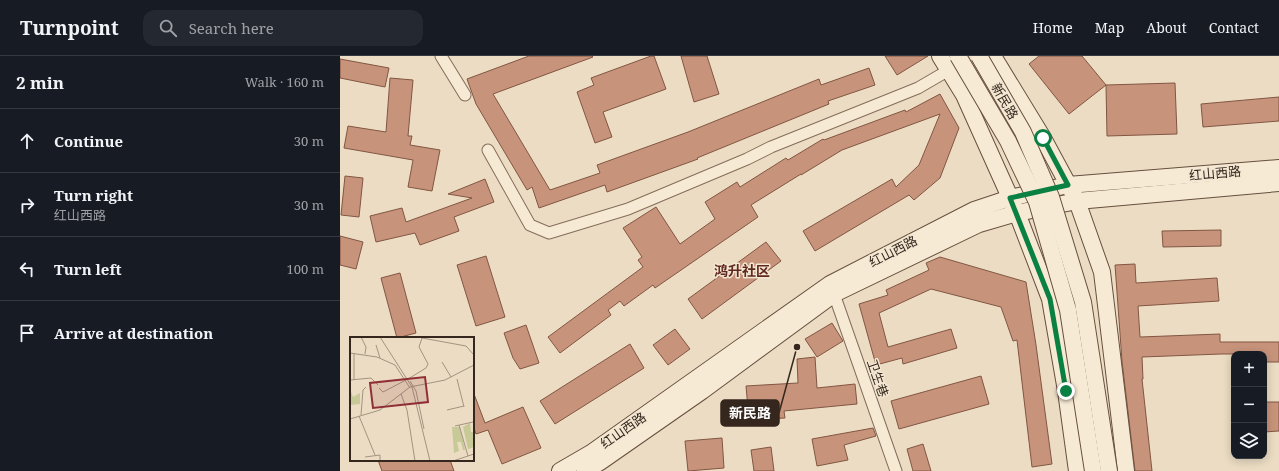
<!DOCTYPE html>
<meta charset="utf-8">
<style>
:root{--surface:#171b24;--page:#242831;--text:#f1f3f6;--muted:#9ea1a6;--line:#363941}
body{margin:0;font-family:"Noto Serif","Noto Sans SC",serif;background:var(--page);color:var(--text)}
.controls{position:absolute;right:12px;bottom:12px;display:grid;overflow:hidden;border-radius:8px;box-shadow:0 2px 10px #0003}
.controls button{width:36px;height:36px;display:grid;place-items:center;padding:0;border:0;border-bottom:1px solid var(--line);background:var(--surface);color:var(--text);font:20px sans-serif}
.stop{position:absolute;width:12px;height:12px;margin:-9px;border:3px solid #0b8043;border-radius:50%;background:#fff}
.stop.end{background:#0b8043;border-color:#fff;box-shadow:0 1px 4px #0008}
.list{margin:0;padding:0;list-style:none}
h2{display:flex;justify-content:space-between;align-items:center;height:52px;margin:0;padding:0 16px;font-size:17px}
h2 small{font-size:13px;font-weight:400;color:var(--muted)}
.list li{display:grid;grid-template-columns:26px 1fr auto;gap:12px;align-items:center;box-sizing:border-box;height:64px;padding:0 16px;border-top:1px solid var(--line)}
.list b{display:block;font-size:15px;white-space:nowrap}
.list p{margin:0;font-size:13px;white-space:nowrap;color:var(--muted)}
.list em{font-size:13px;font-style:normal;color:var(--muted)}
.icon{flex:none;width:22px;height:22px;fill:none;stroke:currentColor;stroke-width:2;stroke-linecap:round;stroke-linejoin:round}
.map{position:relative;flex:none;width:939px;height:415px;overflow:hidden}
header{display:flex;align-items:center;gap:24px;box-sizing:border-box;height:56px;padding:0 20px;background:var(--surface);border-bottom:1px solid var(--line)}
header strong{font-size:19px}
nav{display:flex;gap:22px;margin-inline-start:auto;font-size:14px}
.search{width:280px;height:36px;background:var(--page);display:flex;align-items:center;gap:10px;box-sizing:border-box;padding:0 14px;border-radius:12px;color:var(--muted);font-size:15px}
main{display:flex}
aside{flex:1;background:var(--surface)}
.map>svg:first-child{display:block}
.building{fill:#c7947b;stroke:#825642}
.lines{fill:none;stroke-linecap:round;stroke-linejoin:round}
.street-casing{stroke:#846d5b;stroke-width:13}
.secondary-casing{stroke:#664f3e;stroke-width:18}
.street{stroke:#f7ead5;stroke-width:11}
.secondary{stroke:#f7ead5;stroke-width:16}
.secondary-bridge-casing{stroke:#664f3e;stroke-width:18;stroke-linecap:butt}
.secondary-bridge{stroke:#f7ead5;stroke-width:16}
.route{stroke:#0b8043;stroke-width:5}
.labels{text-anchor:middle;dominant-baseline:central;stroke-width:3;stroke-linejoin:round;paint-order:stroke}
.street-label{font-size:13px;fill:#35271e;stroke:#f3e7d2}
.neighbourhood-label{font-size:14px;font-weight:bold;fill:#5f2820;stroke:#f3e7d2}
.inset-road{fill:none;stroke:#a29481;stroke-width:1}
.view{fill:#902e37;fill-opacity:0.15;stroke:#902e37;stroke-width:2}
.inset-edge{fill:none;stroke:#35271e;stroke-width:2}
.leader{fill:none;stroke:#35271e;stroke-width:1.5}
.callout-dot{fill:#35271e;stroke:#f3e7d2;stroke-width:1.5}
.callout{fill:#35271e;stroke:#35271e;stroke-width:1.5}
.callout-label{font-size:14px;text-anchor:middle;font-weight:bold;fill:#fff}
</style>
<header>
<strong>Turnpoint</strong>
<div class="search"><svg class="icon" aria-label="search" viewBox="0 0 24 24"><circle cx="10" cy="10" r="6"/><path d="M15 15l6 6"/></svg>Search here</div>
<nav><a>Home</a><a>Map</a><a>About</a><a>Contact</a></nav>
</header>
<main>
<aside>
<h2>2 min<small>Walk · 160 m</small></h2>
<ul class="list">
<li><svg class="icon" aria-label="ahead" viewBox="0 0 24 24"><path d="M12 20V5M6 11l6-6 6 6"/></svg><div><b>Continue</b></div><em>30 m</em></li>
<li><svg class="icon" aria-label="right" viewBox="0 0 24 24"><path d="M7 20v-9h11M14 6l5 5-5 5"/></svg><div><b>Turn right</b><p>红山西路</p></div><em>30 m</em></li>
<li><svg class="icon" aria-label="left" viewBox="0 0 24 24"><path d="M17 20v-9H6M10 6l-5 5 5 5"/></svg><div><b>Turn left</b></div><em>100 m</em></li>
<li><svg class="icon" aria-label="arrive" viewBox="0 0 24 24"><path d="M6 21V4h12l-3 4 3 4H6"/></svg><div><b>Arrive at destination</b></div></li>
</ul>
</aside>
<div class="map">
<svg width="939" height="415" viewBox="0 0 939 415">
<rect width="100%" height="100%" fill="#ebdcc3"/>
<g class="building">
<polygon points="189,0 252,0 253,1 153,38 210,134 260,117 257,109 348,76 479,23 481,29 529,12 535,29 488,45 489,48 357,102 358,103 267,136 265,129 199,152 192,131 187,134 136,48 127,23"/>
<polygon points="311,0 314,0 326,33 263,56 272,81 255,87 237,36 254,29 251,22"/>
<polygon points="341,0 367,0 379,38 354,46"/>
<polygon points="545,0 588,0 557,19"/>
<polygon points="699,0 742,0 766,29 729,58 689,8"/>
<polygon points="0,3 49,12 45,31 0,22"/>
<polygon points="50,22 73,24 68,80 72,80 70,89 100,94 92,135 68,131 73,104 4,92 8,70 46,76"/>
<polygon points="835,27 837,78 767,80 766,29"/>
<polygon points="600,38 619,72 600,122 574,144 569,139 475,195 463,175 552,123 556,131 579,109 600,58 502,94 461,119 461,118 411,149 418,161 315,232 313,229 284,250 280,245 268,254 271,259 220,297 208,281 303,211 298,204 302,201 283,172 316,151 340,188 375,163 365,146 397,126 400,131 446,102 448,104 483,83 484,84 565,54 566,56"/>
<polygon points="939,41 939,65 863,71 861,48"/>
<polygon points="5,120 23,122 19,161 1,159"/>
<polygon points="145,123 154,146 114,161 119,175 80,189 75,177 36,186 30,160 62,152 66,166 132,142 108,138"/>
<polygon points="881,174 881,190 823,191 822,175"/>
<polygon points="0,180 23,186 16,213 0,209"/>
<polygon points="426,186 441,205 362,263 348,243"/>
<polygon points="146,200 165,261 136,270 117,209"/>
<polygon points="600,201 686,226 696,289 712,408 692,411 677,284 673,285 661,251 591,233 539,257 548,291 611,273 617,292 563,308 562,302 536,309 519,248 548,239 546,234 589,214 586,207"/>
<polygon points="795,208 796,227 877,222 879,245 798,250 800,281 880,278 880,286 939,286 939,306 924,306 924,298 881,298 802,301 803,323 802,323 812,415 795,415 782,305 775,209"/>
<polygon points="60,217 76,277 57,282 41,222"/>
<polygon points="492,267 503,285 477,301 465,283"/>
<polygon points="186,269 199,307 180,313 173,302 164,277"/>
<polygon points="335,273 350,293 328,309 313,289"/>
<polygon points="290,288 304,312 215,368 200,345"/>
<polygon points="475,301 477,332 515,328 517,348 444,355 445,362 409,364 406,330 458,327 457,303"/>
<polygon points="641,320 649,348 559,373 551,345"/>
<polygon points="133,338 134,338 145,367 183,351 201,392 162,408 148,374 136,378 133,370"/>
<polygon points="924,346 939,346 939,375 924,376"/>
<polygon points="533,372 536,380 504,389 508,404 477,410 472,383"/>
<polygon points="382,382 384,412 348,415 345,385"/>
<polygon points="583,388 591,415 573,415 567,393"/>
<polygon points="431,391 434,415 414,415 411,394"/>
<polygon points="38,404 110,404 114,415 42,415"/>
</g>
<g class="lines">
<defs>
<g id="street">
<polyline points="101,0 125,39"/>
<polyline points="148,94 190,169 209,177 288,153 407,103 431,91 578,32 609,14"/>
<polyline points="494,238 556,415"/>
</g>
<g id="secondary">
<polyline points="600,0 624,39 677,157 710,243 726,335 737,415"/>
<polyline points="653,0 703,82 737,145 762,216 786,415"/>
<polyline points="220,415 251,397 490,228 634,154 670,142 728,129 939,112"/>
<polyline points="245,415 260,406 362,335 494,238 639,168 677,157 737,145 939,127"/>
</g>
</defs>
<use href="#street" class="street-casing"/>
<use href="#secondary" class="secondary-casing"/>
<use href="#street" class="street"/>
<use href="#secondary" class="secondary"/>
<defs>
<g id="secondary-bridge">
<polyline points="618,0 668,85 697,146 728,254 753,415"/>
<polyline points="639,0 683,76 711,141 743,246 769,415"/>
</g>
</defs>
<use href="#secondary-bridge" class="secondary-bridge-casing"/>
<use href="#secondary-bridge" class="secondary-bridge"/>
</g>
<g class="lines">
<polyline class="route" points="703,82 728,129 670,142 710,243 726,335"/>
</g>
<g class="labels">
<g class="street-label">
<text transform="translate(665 45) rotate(60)">新民路</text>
<text transform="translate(875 117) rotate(-5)">红山西路</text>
<text transform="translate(553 195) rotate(-27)">红山西路</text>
<text transform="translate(538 322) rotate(71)">卫生巷</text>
<text transform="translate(283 374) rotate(-35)">红山西路</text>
</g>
<g class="neighbourhood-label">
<text x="402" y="214">鸿升社区</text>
</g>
</g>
<g transform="translate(10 281)">
<rect width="124" height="124" fill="#ebdcc3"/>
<path d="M0,52L3,60L10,56V67L0,68ZM120,86L121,95H124V110L118,112L113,90ZM102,90H110L115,113H113L111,105H107L109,114L104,116Z" fill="#c7c997"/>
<path class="inset-road" d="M11,0L16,10L15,17M30,0L62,50L80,124M26,8L30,21M0,16L27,20L45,28L60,51M4,16V43M92,25L101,40M58,42L76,31L78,27L69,10L72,1L116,9L124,18M107,42L114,70M0,43L21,41L28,48M60,44L66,54L74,92M29,51L33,55L56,43M51,57L57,73L65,124M97,73L114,69M11,78L13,53L16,50M9,79L25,118M0,82L30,73L60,50L95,43L124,28M109,88L118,119M105,89L123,85M15,120L30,118V124M103,124L124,117"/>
<path class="view" d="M75,40L78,65L23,71L20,46Z"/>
<rect width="124" height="124" class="inset-edge"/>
</g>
<path class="leader" d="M457 291L439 357"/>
<circle class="callout-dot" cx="457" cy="291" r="4"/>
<rect class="callout" x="381" y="344" width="58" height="26" rx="4"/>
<g class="callout-label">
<text x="410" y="362">新民路</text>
</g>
</svg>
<div class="controls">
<button>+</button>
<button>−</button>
<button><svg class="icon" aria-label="layers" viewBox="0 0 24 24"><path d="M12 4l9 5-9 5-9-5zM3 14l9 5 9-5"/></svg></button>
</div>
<div class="stop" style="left:703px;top:82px"></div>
<div class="stop end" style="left:726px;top:335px"></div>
</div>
</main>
